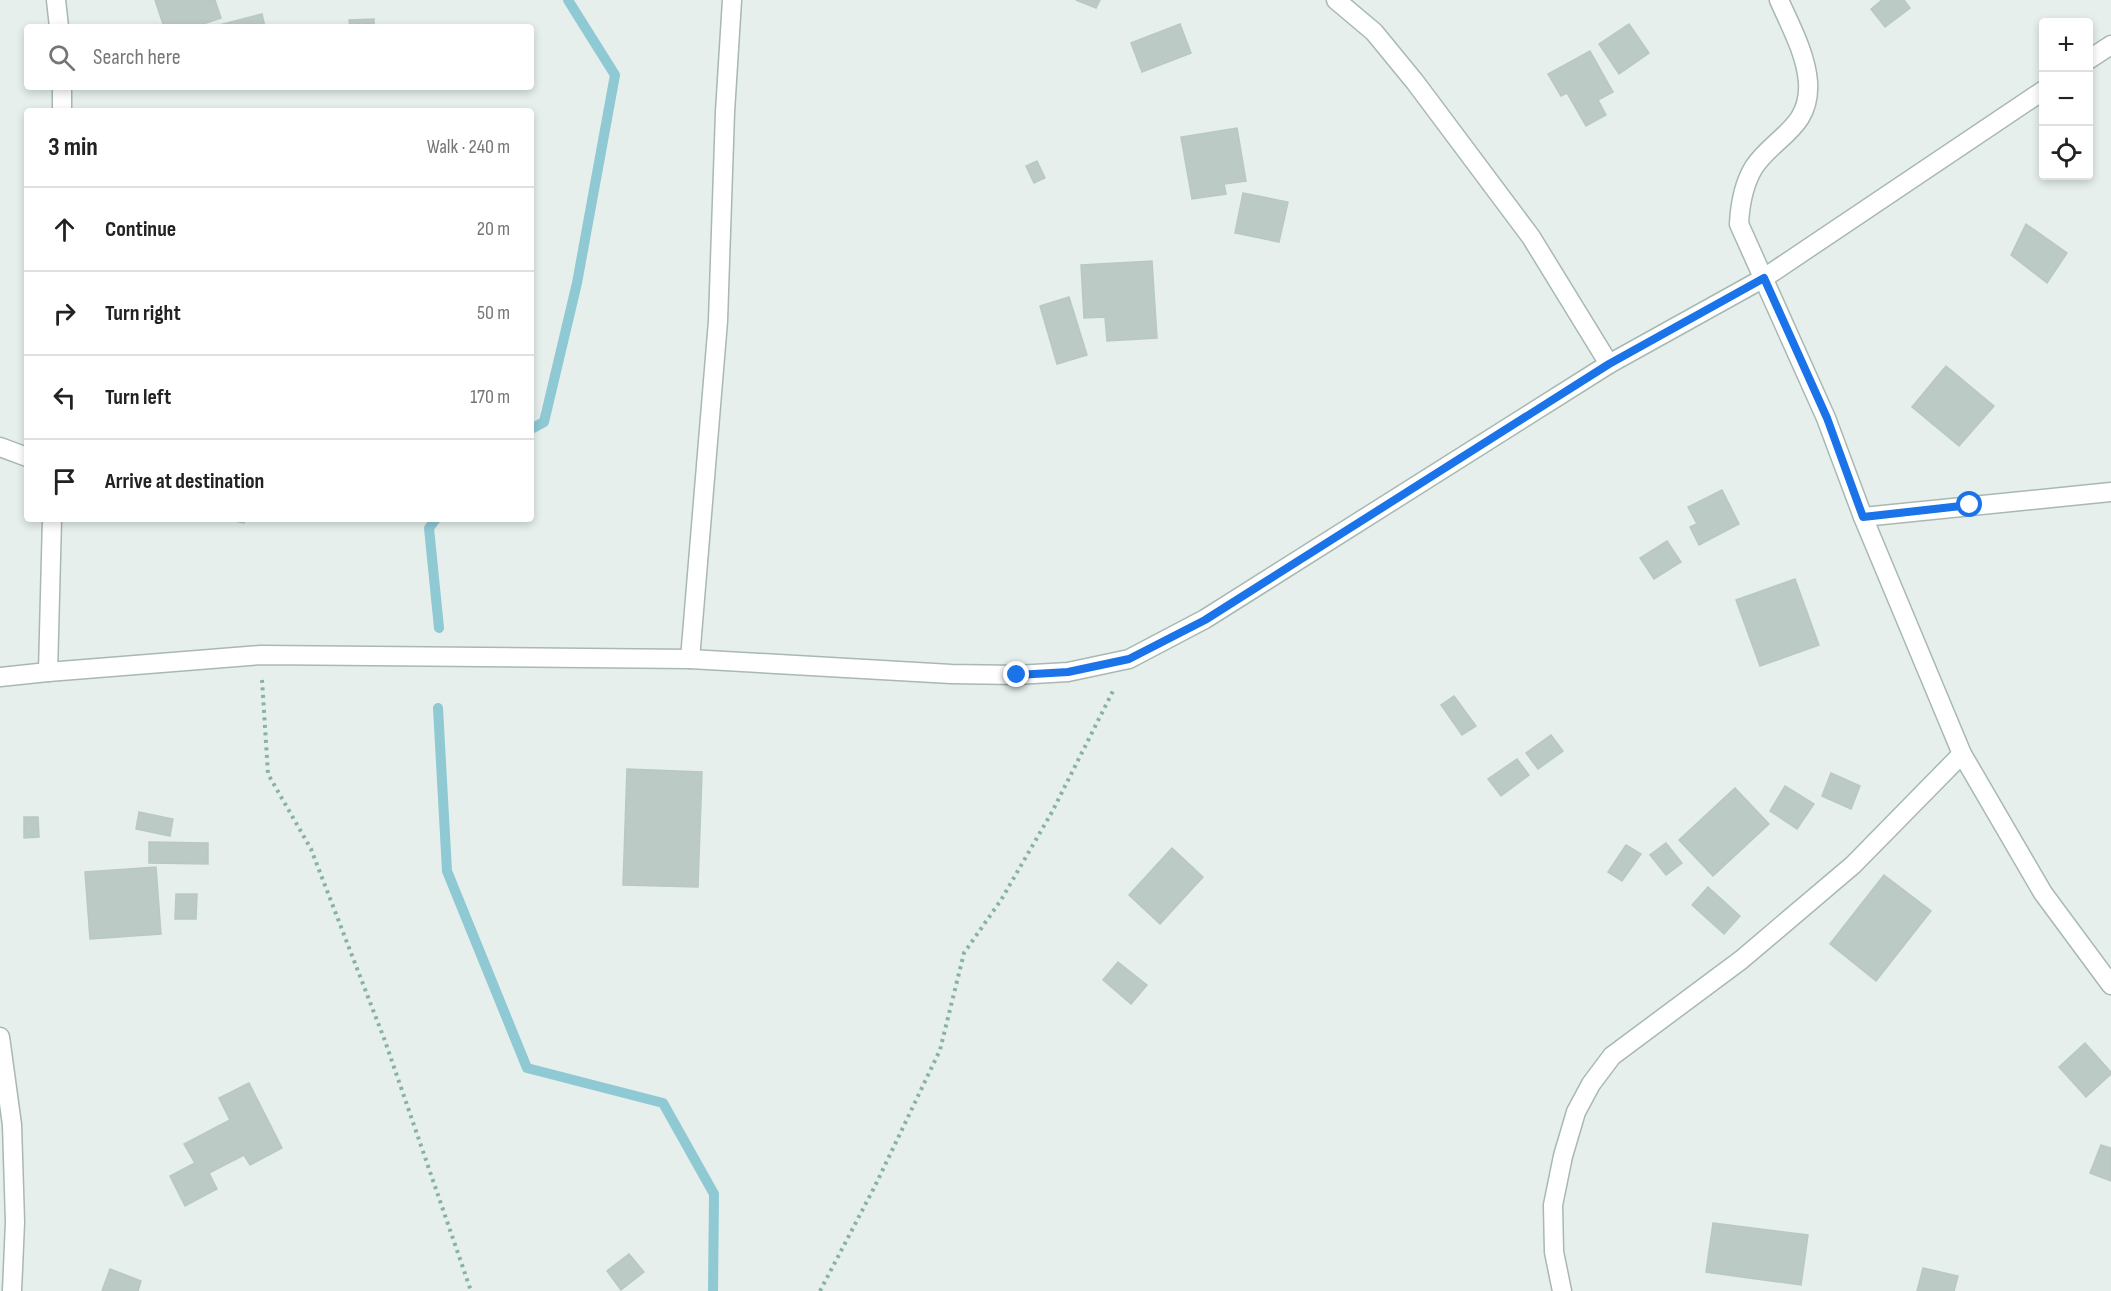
<!DOCTYPE html>
<meta charset="utf-8">
<style>
:root{--surface:#fff;--page:#f2f2f2;--text:#222;--muted:#767676;--line:#e0e0e0}
body{margin:0;font-family:"Sofia Sans Condensed",sans-serif;background:var(--page);color:var(--text)}
.controls{position:absolute;right:18px;top:18px;display:grid;overflow:hidden;border-radius:6px;box-shadow:0 3px 9px #0003}
.controls button{width:54px;height:54px;display:grid;place-items:center;padding:0;border:0;border-bottom:2px solid var(--line);background:var(--surface);color:var(--text);font:30px sans-serif}
.stop{position:absolute;width:18px;height:18px;margin:-14px;border:4px solid #1a73e8;border-radius:50%;background:#fff}
.stop.end{background:#1a73e8;border-color:#fff;box-shadow:0 2px 6px #0008}
.list{margin:0;padding:0;list-style:none}
h2{display:flex;justify-content:space-between;align-items:center;height:78px;margin:0;padding:0 24px;font-size:26px}
h2 small{font-size:20px;font-weight:400;color:var(--muted)}
.list li{display:grid;grid-template-columns:39px 1fr auto;gap:18px;align-items:center;box-sizing:border-box;height:84px;padding:0 24px;border-top:2px solid var(--line)}
.list b{display:block;font-size:22px;white-space:nowrap}
.list em{font-size:20px;font-style:normal;color:var(--muted)}
.icon{flex:none;width:33px;height:33px;fill:none;stroke:currentColor;stroke-width:2;stroke-linecap:round;stroke-linejoin:round}
.map{position:relative;flex:none;width:2111px;height:1291px;overflow:hidden}
.search{position:absolute;background:var(--surface);box-shadow:0 3px 9px #0003;left:24px;top:24px;width:510px;height:66px;display:flex;align-items:center;gap:15px;box-sizing:border-box;padding:0 21px;border-radius:6px;color:var(--muted);font-size:22px}
.panel{position:absolute;background:var(--surface);box-shadow:0 3px 9px #0003;left:24px;top:108px;width:510px;height:414px;border-radius:6px}
.map>svg:first-child{display:block}
.lines{fill:none;stroke-linecap:round;stroke-linejoin:round}
.stream{stroke:#8ec9d4;stroke-width:10}
.building{fill:#bbcac4;stroke:#b8c9c2;stroke-width:1.5}
.minor-casing{stroke:#a8b8b2;stroke-width:21}
.path{stroke:#86b3a5;stroke-width:4;stroke-dasharray:3 4.5;stroke-linecap:butt}
.minor{stroke:#fff;stroke-width:18}
.route{stroke:#1a73e8;stroke-width:8}
</style>
<div class="map">
<svg width="2111" height="1291" viewBox="0 0 2111 1291">
<rect width="100%" height="100%" fill="#e6efeb"/>
<g class="lines">
<g class="stream">
<polyline points="531,429 544,422 577,283 615,75 568,0"/>
<polyline points="436,519 429,528 439,628"/>
<polyline points="438,708 447,871 527,1068 663,1103 714,1194 713,1291"/>
</g>
</g>
<g class="building">
<polygon points="155,0 215,0 221,18 194,27 164,27"/>
<polygon points="1076,0 1100,0 1096,8"/>
<polygon points="1882,0 1904,0 1910,8 1885,27 1871,9"/>
<polygon points="262,14 265,27 215,27 215,26"/>
<polygon points="374,19 374,27 350,27 349,20"/>
<polygon points="1180,24 1191,53 1142,72 1131,43"/>
<polygon points="1629,24 1649,53 1619,74 1599,44"/>
<polygon points="1590,51 1613,92 1598,100 1606,115 1586,126 1567,93 1561,96 1548,74"/>
<polygon points="1237,128 1246,181 1224,184 1226,194 1192,199 1181,137"/>
<polygon points="1037,161 1045,178 1034,183 1026,166"/>
<polygon points="1243,193 1288,202 1279,242 1235,233"/>
<polygon points="2026,224 2067,253 2047,283 2011,255"/>
<polygon points="1152,261 1157,338 1107,341 1105,317 1084,318 1081,265"/>
<polygon points="1069,297 1087,355 1057,364 1040,306"/>
<polygon points="1946,366 1994,406 1959,446 1912,407"/>
<polygon points="1722,490 1739,524 1699,545 1690,527 1697,524 1688,507"/>
<polygon points="223,519 245,519 244,523"/>
<polygon points="1667,541 1681,562 1654,579 1640,558"/>
<polygon points="1795,579 1819,645 1760,666 1736,600"/>
<polygon points="1454,696 1476,726 1462,735 1441,705"/>
<polygon points="1551,735 1563,751 1538,769 1526,753"/>
<polygon points="1517,759 1529,775 1501,796 1488,779"/>
<polygon points="627,769 702,772 698,887 623,885"/>
<polygon points="1831,773 1860,786 1851,809 1822,796"/>
<polygon points="1785,786 1814,804 1797,829 1770,811"/>
<polygon points="1735,788 1769,824 1713,876 1679,840"/>
<polygon points="139,812 173,819 170,836 136,829"/>
<polygon points="24,817 38,817 39,837 24,838"/>
<polygon points="149,842 208,843 208,864 149,863"/>
<polygon points="1666,843 1682,863 1666,875 1650,855"/>
<polygon points="1626,845 1641,854 1622,881 1608,872"/>
<polygon points="1172,848 1203,877 1160,924 1129,895"/>
<polygon points="156,867 161,934 90,939 85,872"/>
<polygon points="1884,875 1931,911 1876,981 1830,944"/>
<polygon points="1708,887 1740,916 1724,934 1692,905"/>
<polygon points="176,894 197,894 196,919 175,919"/>
<polygon points="1118,962 1147,985 1131,1004 1103,980"/>
<polygon points="2085,1043 2111,1072 2111,1074 2086,1097 2059,1067"/>
<polygon points="249,1083 282,1148 250,1165 244,1155 209,1173 217,1189 185,1206 170,1176 195,1163 184,1144 230,1120 219,1098"/>
<polygon points="2101,1145 2111,1148 2111,1181 2090,1173"/>
<polygon points="1713,1223 1808,1235 1801,1285 1706,1272"/>
<polygon points="629,1254 644,1272 621,1290 607,1271"/>
<polygon points="1923,1268 1958,1276 1954,1291 1917,1291"/>
<polygon points="110,1269 141,1281 138,1291 102,1291"/>
</g>
<g class="lines">
<defs>
<g id="minor">
<polyline points="56,0 59,27"/>
<polyline points="1336,0 1374,32 1415,82 1531,237 1609,364"/>
<path d="M1779,0C1790,25 1806,54 1808,82C1811,128 1775,136 1754,167C1743,185 1740,204 1739,224L1826,418L1863,517L1962,754L2043,893L2111,985"/>
<polyline points="2088,60 2111,45"/>
<polyline points="62,111 62,87"/>
<polyline points="0,447 27,457"/>
<polyline points="1863,517 2111,492"/>
<polyline points="690,659 718,321 725,112 732,0"/>
<polyline points="48,672 52,519"/>
<polyline points="0,677 48,672 261,655 690,659 951,674 1016,675 1068,672 1129,659 1205,619 1609,364 1764,278 2044,90"/>
<polyline points="0,1037 12,1125 15,1222 12,1291"/>
<polyline points="1562,1291 1554,1252 1553,1205 1563,1156 1576,1112 1591,1084 1612,1056 1741,960 1853,865 1962,754"/>
</g>
</defs>
<use href="#minor" class="minor-casing"/>
<g class="path">
<polyline points="262,680 268,774 311,849 385,1041 471,1291"/>
<polyline points="820,1291 875,1186 940,1050 964,953 1001,900 1052,812 1114,689"/>
</g>
<use href="#minor" class="minor"/>
</g>
<g class="lines">
<polyline class="route" points="1017,675 1068,672 1129,659 1205,620 1609,364 1764,278 1827,418 1863,517 1970,505"/>
</g>
</svg>
<div class="controls">
<button>+</button>
<button>−</button>
<button><svg class="icon" aria-label="locate" viewBox="0 0 24 24"><circle cx="12" cy="12" r="6"/><path d="M12 2v4M12 18v4M2 12h4M18 12h4"/></svg></button>
</div>
<div class="stop" style="left:1970px;top:505px"></div>
<div class="stop end" style="left:1017px;top:675px"></div>
<div class="search"><svg class="icon" aria-label="search" viewBox="0 0 24 24"><circle cx="10" cy="10" r="6"/><path d="M15 15l6 6"/></svg>Search here</div>
<section class="panel">
<h2>3 min<small>Walk · 240 m</small></h2>
<ul class="list">
<li><svg class="icon" aria-label="ahead" viewBox="0 0 24 24"><path d="M12 20V5M6 11l6-6 6 6"/></svg><div><b>Continue</b></div><em>20 m</em></li>
<li><svg class="icon" aria-label="right" viewBox="0 0 24 24"><path d="M7 20v-9h11M14 6l5 5-5 5"/></svg><div><b>Turn right</b></div><em>50 m</em></li>
<li><svg class="icon" aria-label="left" viewBox="0 0 24 24"><path d="M17 20v-9H6M10 6l-5 5 5 5"/></svg><div><b>Turn left</b></div><em>170 m</em></li>
<li><svg class="icon" aria-label="arrive" viewBox="0 0 24 24"><path d="M6 21V4h12l-3 4 3 4H6"/></svg><div><b>Arrive at destination</b></div></li>
</ul>
</section>
</div>
